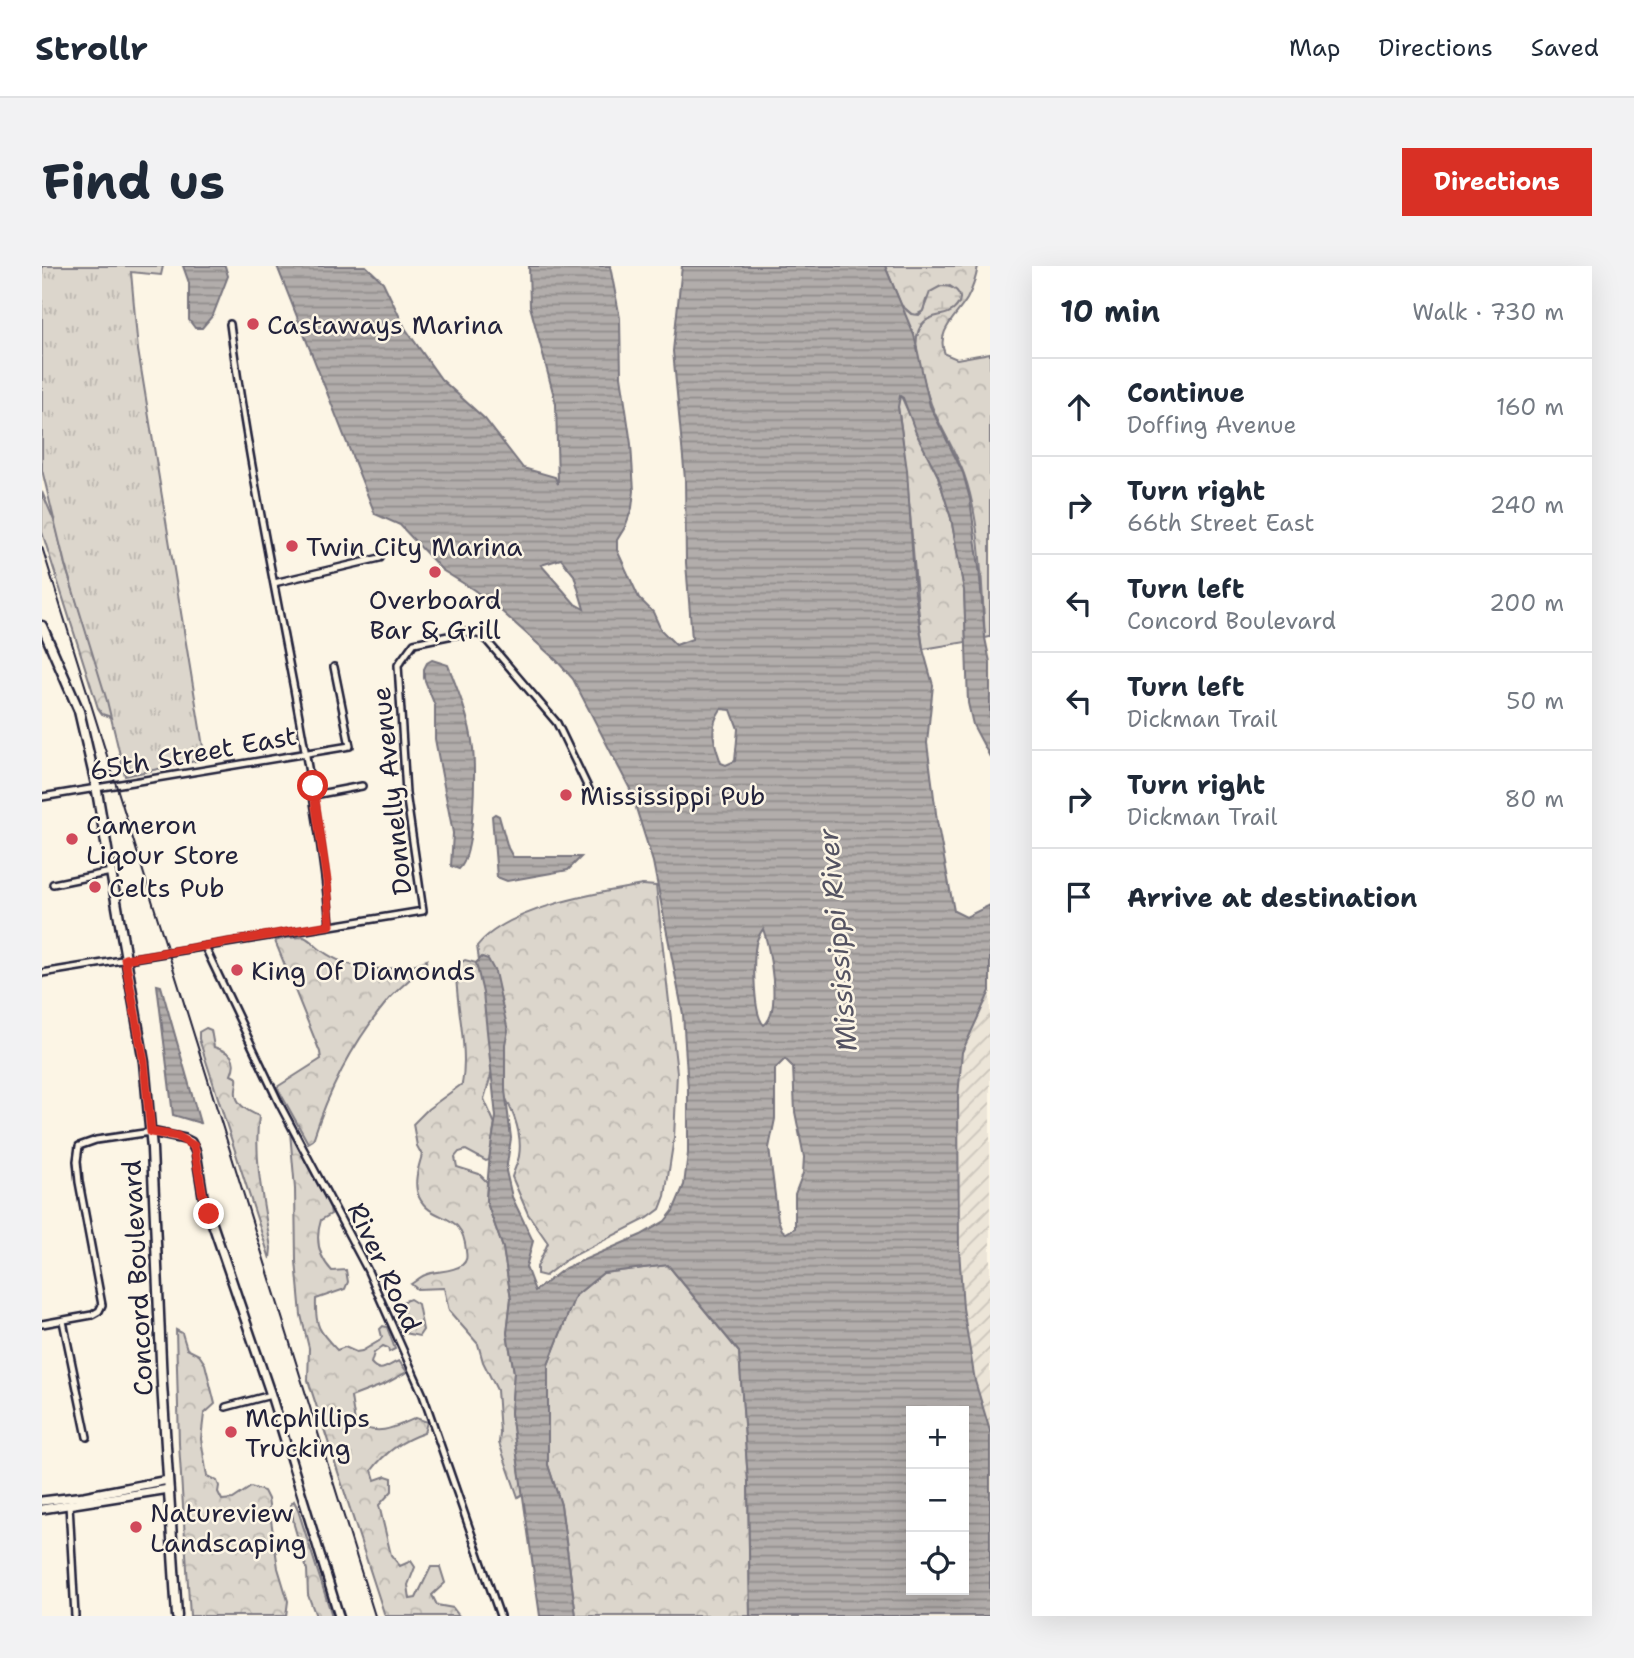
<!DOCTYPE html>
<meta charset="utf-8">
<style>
:root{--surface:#fff;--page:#f2f2f3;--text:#1f2937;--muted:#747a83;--line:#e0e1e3;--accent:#d93025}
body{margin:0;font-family:"Shantell Sans",sans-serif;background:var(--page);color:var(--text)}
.controls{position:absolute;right:21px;bottom:21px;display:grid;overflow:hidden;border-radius:0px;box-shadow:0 7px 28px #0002}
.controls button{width:63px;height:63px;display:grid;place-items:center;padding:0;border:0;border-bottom:2px solid var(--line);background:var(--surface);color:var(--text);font:35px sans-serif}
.stop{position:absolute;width:21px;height:21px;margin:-16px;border:5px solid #d93025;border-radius:50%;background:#fff}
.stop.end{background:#d93025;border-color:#fff;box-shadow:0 2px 7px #0008}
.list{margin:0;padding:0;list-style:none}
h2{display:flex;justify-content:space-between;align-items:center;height:91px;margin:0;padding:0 28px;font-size:30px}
h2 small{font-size:23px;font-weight:400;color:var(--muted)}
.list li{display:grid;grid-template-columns:46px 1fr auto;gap:21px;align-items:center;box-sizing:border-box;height:98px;padding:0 28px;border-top:2px solid var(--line)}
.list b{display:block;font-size:26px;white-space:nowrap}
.list p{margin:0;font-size:23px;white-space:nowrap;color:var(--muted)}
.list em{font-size:23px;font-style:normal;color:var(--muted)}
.icon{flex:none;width:38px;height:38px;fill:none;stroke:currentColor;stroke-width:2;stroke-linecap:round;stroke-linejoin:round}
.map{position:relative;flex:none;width:948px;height:1350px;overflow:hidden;border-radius:0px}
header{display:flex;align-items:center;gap:42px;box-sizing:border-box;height:98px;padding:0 35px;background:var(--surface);border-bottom:2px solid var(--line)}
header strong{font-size:33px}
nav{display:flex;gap:38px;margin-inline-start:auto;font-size:24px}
.intro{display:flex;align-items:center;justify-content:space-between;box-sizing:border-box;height:168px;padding:0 42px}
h1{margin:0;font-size:49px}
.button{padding:18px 32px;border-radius:0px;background:var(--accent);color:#fff;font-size:24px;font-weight:700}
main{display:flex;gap:42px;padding:0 42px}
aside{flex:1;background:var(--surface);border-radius:0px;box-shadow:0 7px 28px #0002}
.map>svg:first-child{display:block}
.industrial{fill:url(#industrial-furrows)}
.forest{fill:url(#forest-crowns);stroke:#7f7c84;stroke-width:2}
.wetland{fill:url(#wetland-marsh);stroke:#7f7c84;stroke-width:2}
.park{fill:url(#park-tufts);stroke:#7f7c84;stroke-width:2}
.water{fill:url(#water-rules);stroke:#78757e;stroke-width:2;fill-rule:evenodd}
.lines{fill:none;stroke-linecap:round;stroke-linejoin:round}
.street-casing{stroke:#22223b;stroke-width:10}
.secondary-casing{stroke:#22223b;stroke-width:12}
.primary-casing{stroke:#22223b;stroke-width:13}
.street{stroke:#fcf5e5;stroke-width:5}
.secondary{stroke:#fcf5e5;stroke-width:7}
.primary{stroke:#fcf5e5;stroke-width:8}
.rail{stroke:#22223b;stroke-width:2}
.route{stroke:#d93025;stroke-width:9}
.poi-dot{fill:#d1495b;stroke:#fcf5e5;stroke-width:2.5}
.labels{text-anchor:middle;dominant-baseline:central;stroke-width:5;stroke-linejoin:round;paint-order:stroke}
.poi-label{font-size:26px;fill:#22223b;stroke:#fcf5e5;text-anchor:start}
.street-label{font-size:26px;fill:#22223b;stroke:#fcf5e5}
.water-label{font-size:28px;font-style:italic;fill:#545362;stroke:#fcf5e5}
</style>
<header>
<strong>Strollr</strong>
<nav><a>Map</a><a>Directions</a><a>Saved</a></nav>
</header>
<div class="intro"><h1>Find us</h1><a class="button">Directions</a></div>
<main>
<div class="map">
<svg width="948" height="1350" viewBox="0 0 948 1350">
<defs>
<pattern id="industrial-furrows" width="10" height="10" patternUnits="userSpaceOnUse" patternTransform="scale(1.75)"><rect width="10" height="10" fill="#ece5d8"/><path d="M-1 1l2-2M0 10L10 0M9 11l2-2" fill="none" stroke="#cac4ba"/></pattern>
<pattern id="forest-crowns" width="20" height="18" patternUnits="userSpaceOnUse" patternTransform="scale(1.75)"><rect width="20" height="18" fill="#dcd6cc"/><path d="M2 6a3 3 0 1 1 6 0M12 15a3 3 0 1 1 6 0" fill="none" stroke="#bcb7b0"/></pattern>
<pattern id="wetland-marsh" width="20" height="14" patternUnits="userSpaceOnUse" patternTransform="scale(1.75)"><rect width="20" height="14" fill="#dcd6cc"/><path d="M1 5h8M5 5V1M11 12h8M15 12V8" fill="none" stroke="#bcb7b0"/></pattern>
<pattern id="park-tufts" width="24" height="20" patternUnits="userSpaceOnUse" patternTransform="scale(1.75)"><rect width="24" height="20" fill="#dcd6cc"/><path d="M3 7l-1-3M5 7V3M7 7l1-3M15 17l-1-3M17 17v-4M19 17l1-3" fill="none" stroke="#bcb7b0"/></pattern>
<pattern id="water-rules" width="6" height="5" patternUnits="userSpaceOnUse" patternTransform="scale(1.75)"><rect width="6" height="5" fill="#b2adab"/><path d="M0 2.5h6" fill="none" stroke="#908c8c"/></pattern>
</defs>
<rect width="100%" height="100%" fill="#fcf5e5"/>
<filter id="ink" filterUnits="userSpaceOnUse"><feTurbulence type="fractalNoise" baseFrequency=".0143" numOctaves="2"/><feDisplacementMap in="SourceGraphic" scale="14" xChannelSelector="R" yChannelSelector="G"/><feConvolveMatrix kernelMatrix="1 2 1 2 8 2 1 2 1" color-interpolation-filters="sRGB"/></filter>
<g filter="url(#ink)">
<polygon class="industrial" points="948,725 948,1165 933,1115 921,1042 917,983 916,831 920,786"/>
<g class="forest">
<path d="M843,0H936C934,12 931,22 925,33C915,50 893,66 903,88L915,93L948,87V371L943,372C940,323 939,255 922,208C910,176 889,149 882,115C879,101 871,81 876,67C878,61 883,54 889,51C899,45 918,48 917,32C917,26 913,23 908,20L884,34L881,45L872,50L859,39Z"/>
<path d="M859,130L896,210L909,252L922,324L924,376L881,383C870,303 869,221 856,141V133Z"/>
<polygon points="0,226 14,259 23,299 71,447 69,451 60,448 56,442 0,266"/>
<path d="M601,619L614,620L635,807L632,872L623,930L618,943L606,952L525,993L503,1010L495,1008V1001L506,977L486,948L470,911C472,904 476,896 477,890C482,860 463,831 450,806L442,833L453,858L447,894L444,895L424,884L417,886L413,891L415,901L437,908L445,916L444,934L461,982L469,1032L465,1067L472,1106L469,1147L481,1228L476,1231L457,1177L458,1167L455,1124L441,1096L436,1078L407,1045L402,1022L375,1023L369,1018C374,1015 378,1011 383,1009C394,1004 409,1007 420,999C425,995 425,991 424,985C421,943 390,958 377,931C371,918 376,902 380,889L375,880L371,858L386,843L420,818C427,780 413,739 414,700L423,694L434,697L437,694L435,680C465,642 554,627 601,619Z"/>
<path d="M262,671C269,674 272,679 279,684C308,706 352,708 385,694L382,700C371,711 358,721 347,733C312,775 287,823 271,874L266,877L235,821L279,793L278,786L233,675L243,672Z"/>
<path d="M164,762L169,764L172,781C187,786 197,791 189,809L195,812C196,816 194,819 194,824C192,838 207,846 217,850C211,892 222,940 229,982L228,993L157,773V766Z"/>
<path d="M248,866L288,942L289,948L279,954C273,973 276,990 290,1005L304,1004L306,1016L303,1023L274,1033C273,1061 277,1065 295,1084L303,1081L314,1086L320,1085L337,1075L340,1071L338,1063L341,1060L345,1061L353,1083L347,1086L346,1082L341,1080L332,1087L329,1097C339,1109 345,1099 357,1095L365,1106L343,1118L309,1131L313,1157C335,1171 352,1162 374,1152L385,1156L382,1167C361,1174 344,1185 330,1204L333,1214L344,1210L350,1212V1225L337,1239L349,1289L358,1300L369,1295L373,1301L366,1319L368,1333L374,1332L389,1301H398L403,1317L390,1329L395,1339L411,1342L417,1350H343L266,1114L267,1082L259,1049L254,995L253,923Z"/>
<polygon points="626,999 697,1086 706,1215 708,1350 534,1350 519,1239 506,1199 506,1099 533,1030 561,1007"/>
<polygon points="368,1033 376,1038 381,1064 377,1070 362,1067 351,1039"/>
<polygon points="134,1064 140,1067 145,1083 157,1089 163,1098 173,1138 162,1148 159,1173 165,1210 175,1215 177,1220 176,1226 180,1234 191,1233 209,1221 222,1225 226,1233 236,1302 246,1335 244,1350 148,1350 137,1178"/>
<polygon points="252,1235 255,1241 290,1350 274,1350 266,1329 265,1304 252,1259 249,1238"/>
</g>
<path class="wetland" d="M899,20C910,19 924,27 915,40C904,57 876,40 874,78L859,39L869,48L877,49L881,45L888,26Z"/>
<polygon class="park" points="0,0 121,0 119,9 89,6 96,84 163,493 83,510 65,435 23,298 0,204"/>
<g class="water">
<polygon points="141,0 183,0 186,10 171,49 160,62 153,62 147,54 147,17"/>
<path d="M235,0H324L341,16L363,62L399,113L443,153L481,202L513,211L516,218L514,138L488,40L487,0H568L578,52L579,110L589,178L592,225L590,242L583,261L575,274V284L597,332L611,346L619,364L634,379L650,373L644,297L643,213L631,85L640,0H843L872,69L888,140L921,207L928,233L937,301L943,372L948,396V491L931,459L926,437L922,324L909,252L896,210L874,167L861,132L858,130L856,141L865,204L873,327L881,383L891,419L885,477L895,555L912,645L924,651L948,639V725L920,786L916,831L917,983L921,1042L933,1115L948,1165V1350H708L706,1215L697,1086L626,999L561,1007L533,1030L506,1099V1199L519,1239L534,1350H498L469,1147L472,1106L465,1067L469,1032L461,982L444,934L448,887L454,851L441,727L434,697L440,691L446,693L453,706L466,765L463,778V824L469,872L464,905L470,931L491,975L484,1001L493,1025L523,1002L599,969L623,955L631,945L642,919L646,887V823L641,748L611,596L588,523L531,413L515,395L457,343L432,324L400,304L358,259L333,248ZM519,293L532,309L542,343L533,338L499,299ZM679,443L689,444L696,463L693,495L684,499L679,497C672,476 666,462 679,443ZM721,663C728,682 740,746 722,759C711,750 711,693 714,678C715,672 718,668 721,663ZM743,793L751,801L753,846L762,891L761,907L753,928V962L744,967L740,964L736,953L727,882L733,853V803ZM869,1145H922V1324H869Z"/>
<path d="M390,394L406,399C416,424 428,454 431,482C433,505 433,590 417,603L409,600L411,567L393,473V440L382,412V403L385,397Z"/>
<polygon points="453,548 457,550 466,582 471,591 539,591 526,604 465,615 455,611 450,550"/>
<polygon points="115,719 119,720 158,857 131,849"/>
</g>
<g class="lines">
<defs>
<g id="street">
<path d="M188,58C204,180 229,302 252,423C266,501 281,579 288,658"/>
<polyline points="232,317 338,292"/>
<polyline points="272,529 320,520"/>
<polyline points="0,531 308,480 292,401"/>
<polyline points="11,618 69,606"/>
<polyline points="163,681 238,839 325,1003 381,1129 458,1350"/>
<polyline points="0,707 381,645 364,527 356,399 372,377 426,366 440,369 515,457 549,528"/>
<polyline points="21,1055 45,1171"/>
<polyline points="0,1058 50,1049 57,1045 60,1039 37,916 35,895 37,880 54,874 109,866"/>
<polyline points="184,1141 229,1129"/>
<polyline points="27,1238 33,1350"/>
</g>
<g id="secondary">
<polyline points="109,866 143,873 149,876 154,886 161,930 229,1129 297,1350"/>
<polyline points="0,1235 42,1230 126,1214"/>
<polyline points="0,1243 127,1223"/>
</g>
<polyline id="primary" points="0,360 37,445 53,514 102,796 110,883 120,1118 135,1350"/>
</defs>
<use href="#street" class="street-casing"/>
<use href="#secondary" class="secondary-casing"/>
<use href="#primary" class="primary-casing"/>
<use href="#street" class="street"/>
<use href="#secondary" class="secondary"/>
<use href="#primary" class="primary"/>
<polyline class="rail" points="0,281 333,1350"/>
</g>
</g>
<g class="lines" filter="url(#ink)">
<polyline class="route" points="167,948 161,930 152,880 135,870 109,866 102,796 83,693 288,659 285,615 271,520"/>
</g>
<g class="poi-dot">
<circle cx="211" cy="58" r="7"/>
<circle cx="250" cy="280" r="7"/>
<circle cx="393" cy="306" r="7"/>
<circle cx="524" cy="529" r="7"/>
<circle cx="30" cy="573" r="7"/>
<circle cx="53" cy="621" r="7"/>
<circle cx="195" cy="704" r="7"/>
<circle cx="189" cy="1166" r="7"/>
<circle cx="94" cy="1261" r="7"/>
</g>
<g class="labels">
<g class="poi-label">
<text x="225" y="58">Castaways Marina</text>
<text x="264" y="280">Twin City Marina</text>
<text x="393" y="333" text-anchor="middle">Overboard<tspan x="393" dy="30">Bar &amp; Grill</tspan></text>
<text x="538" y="529">Mississippi Pub</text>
<text x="44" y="558">Cameron<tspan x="44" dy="30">Liqour Store</tspan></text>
<text x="67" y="621">Celts Pub</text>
<text x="209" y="704">King Of Diamonds</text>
<text x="203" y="1151">Mcphillips<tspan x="203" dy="30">Trucking</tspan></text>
<text x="108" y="1246">Natureview<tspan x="108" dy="30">Landscaping</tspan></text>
</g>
<g class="street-label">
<text transform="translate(151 487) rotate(-10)">65th Street East</text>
<text transform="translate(349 525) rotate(-96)">Donnelly Avenue</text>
<text transform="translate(343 1001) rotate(65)">River Road</text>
<text transform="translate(95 1012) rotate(-93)">Concord Boulevard</text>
</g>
<g class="water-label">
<text transform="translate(795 674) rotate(-95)">Mississippi River</text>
</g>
</g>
</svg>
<div class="controls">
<button>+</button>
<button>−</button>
<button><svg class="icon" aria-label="locate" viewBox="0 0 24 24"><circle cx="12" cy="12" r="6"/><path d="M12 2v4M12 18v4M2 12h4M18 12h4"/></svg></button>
</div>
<div class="stop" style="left:271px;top:520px"></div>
<div class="stop end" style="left:167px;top:948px"></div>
</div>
<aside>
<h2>10 min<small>Walk · 730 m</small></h2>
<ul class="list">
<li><svg class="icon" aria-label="ahead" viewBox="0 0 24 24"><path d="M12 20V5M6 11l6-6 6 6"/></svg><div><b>Continue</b><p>Doffing Avenue</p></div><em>160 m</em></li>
<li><svg class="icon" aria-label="right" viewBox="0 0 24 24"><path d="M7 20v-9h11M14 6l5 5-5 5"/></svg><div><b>Turn right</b><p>66th Street East</p></div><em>240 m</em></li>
<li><svg class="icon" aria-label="left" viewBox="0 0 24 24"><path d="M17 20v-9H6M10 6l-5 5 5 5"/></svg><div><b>Turn left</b><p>Concord Boulevard</p></div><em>200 m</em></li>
<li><svg class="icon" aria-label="left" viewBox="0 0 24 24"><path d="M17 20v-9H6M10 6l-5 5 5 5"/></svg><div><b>Turn left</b><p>Dickman Trail</p></div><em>50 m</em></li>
<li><svg class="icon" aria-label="right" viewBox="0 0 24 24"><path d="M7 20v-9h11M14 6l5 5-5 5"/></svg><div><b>Turn right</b><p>Dickman Trail</p></div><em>80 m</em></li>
<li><svg class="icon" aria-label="arrive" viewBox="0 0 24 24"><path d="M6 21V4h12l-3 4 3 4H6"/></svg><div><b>Arrive at destination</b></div></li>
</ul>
</aside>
</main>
